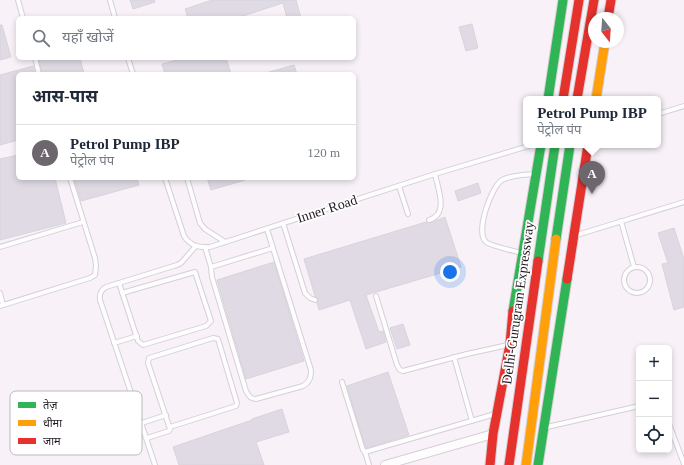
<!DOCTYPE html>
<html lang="hi">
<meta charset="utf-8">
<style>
:root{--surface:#fff;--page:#f2f2f3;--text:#1f2937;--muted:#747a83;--line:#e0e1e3;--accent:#6d666d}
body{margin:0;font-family:"Times New Roman","Noto Sans Devanagari",serif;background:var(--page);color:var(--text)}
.controls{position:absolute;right:12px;bottom:12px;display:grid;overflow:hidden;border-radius:6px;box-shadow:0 2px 6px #0003}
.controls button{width:36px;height:36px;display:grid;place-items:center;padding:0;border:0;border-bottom:1px solid var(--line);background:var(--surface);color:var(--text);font:20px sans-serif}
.compass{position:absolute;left:588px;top:12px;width:36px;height:36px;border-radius:50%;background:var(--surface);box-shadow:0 2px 6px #0003;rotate:163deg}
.you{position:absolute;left:450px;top:272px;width:14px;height:14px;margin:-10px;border:3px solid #fff;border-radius:50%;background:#1a73e8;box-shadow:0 0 0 6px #1a73e833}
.badge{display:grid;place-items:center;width:26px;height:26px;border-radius:50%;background:var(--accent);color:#fff;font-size:13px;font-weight:700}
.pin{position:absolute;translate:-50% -33px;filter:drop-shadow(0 1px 2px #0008)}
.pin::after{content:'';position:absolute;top:21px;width:14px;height:12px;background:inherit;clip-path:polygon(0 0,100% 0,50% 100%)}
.popup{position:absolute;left:523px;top:96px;width:138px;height:52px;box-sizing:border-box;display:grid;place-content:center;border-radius:6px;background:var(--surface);filter:drop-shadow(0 1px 3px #0005);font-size:13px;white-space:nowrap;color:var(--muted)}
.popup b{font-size:15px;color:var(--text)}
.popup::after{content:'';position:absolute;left:50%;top:100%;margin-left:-8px;border:8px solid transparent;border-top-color:var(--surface)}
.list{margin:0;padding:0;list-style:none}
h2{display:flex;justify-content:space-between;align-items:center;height:52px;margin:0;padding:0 16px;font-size:17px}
h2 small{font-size:13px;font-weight:400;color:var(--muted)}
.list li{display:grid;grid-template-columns:26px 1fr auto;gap:12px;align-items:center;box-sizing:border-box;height:56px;padding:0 16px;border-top:1px solid var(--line)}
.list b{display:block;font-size:15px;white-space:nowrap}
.list p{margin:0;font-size:13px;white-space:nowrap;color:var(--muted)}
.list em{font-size:13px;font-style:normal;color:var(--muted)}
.icon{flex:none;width:22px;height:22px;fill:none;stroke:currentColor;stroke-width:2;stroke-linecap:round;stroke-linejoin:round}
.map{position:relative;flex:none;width:684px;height:465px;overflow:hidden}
.search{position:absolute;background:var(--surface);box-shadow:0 2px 6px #0003;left:16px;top:16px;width:340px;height:44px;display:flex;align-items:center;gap:10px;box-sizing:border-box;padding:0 14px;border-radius:6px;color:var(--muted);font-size:15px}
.panel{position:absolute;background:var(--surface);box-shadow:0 2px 6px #0003;left:16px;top:72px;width:340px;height:108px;border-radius:6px}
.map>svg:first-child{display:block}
.building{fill:#dfdae4;stroke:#d8d3dc}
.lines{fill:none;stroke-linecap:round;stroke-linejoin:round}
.lane-casing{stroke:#d6cfd6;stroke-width:6}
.street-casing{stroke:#d6cfd6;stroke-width:10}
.fast-casing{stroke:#d6cfd6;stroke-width:11}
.slow-casing{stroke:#d6cfd6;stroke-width:11}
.jam-casing{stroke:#d6cfd6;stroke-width:11}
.lane{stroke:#fefdfe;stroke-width:4}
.street{stroke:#fefdfe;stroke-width:8}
.fast{stroke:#30b455;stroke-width:9}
.slow{stroke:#ff9f0a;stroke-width:9}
.jam{stroke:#e5322d;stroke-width:9}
.labels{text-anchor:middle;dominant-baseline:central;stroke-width:3.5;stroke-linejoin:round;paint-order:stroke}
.street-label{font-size:14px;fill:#221a22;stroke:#fff}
.key{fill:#fff;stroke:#bdbabd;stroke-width:1}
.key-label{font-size:11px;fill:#221a22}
</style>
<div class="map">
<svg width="684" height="465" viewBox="0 0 684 465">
<rect width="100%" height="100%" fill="#f8f2f8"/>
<g class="building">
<polygon points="130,0 154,0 155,2 133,9"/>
<polygon points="212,0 296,0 301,18 287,18 283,3 237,18 188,18 185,9"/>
<polygon points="472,24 478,48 466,51 459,27"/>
<polygon points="0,25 2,25 11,57 0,60"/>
<polygon points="39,58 80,58 84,74 42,74"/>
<polygon points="185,58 226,58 231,74 165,74 162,64"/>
<polygon points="294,65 297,74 269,74 269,72"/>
<polygon points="33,66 35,74 18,74 18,140 0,145 0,75"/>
<polygon points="18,155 18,178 55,178 66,223 0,240 0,159"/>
<polygon points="74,178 137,178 139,185 81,201"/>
<polygon points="207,178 245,178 245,180 211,190"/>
<polygon points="478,183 481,193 458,201 455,191"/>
<polygon points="445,217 461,267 366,295 379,332 383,331 386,342 366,349 350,300 319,310 317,303 318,299 315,296 304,259 426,222 430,223"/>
<polygon points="674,228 684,259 684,307 674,310 662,264 668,263 658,233"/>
<polygon points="274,262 304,361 246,379 217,280"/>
<polygon points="403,324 410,345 397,349 390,328"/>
<polygon points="388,372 409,435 366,448 347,386"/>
<polygon points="282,409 289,432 256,442 264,465 179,465 173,447 252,420 252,419"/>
</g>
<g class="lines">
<defs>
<g id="lane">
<polyline points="18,0 23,18"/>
<polyline points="110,0 115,18"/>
<polyline points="35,58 39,74"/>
<polyline points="128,58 133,74"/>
<polyline points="658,114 684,106"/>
<path d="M165,178L184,236C190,246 199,248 210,247L435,174L532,145"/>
<polyline points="187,178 200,223 205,229 225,242"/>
<polyline points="399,186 408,214"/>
<path d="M429,220C449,214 438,189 435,174"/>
<polyline points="621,221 634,267"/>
<polyline points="283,223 305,293 310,298 315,300"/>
<polyline points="577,235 684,202"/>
<polyline points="0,247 83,222"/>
<path d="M205,247L211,267L212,277L246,391C249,396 250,399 256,399L303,386C310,382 311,377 311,370L267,229"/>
<path d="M522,253C514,251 491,246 486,242C475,232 491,187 502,180C511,175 525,175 535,174"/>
<circle cx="637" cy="280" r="13"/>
<polyline points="211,267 273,248"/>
<polyline points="119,283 138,341 143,345 206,326 211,321 195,272 122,293"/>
<polyline points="0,293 3,305"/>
<polyline points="376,296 397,365 400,370 403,371 467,354 508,345"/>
<polyline points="0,306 90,278 95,275 96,266 95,258 70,178"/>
<polyline points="114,343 137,336"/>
<polyline points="454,357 472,421"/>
<polyline points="342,382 363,450 365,452 495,414"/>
<polyline points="142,423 166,415"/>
<polyline points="669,424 684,464"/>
<polyline points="547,427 639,406"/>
<polyline points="147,438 169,431 170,429 148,363 149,358 213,338 218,339 237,403 236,406 170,427"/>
<polyline points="365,452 369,465"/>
<path d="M155,465L100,300C99,294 101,290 106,287L177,265L181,263L196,246"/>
</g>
<polyline id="street" points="385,465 493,434"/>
<g id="fast">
<polyline points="548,99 563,0"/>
<polyline points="556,239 570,145"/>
<polyline points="538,261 555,145"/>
<polyline points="513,311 541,145"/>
<polyline points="538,465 567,279"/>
</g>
<g id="slow">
<polyline points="596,99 605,42"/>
<polyline points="526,465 556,239"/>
</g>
<g id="jam">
<polyline points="608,18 611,0"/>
<polyline points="563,99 579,0"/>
<polyline points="577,99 594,0"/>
<polyline points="567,279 588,145"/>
<polyline points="490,465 493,434 510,344 513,311"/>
<polyline points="509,465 538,261"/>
</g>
</defs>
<use href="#lane" class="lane-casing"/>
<use href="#street" class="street-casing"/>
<use href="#fast" class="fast-casing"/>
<use href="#slow" class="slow-casing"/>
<use href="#jam" class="jam-casing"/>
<use href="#lane" class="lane"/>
<use href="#street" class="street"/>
<use href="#fast" class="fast"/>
<use href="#slow" class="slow"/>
<use href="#jam" class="jam"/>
</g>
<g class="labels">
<g class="street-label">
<text transform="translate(327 209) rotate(-18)">Inner Road</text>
<text transform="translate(518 303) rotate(-82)">Delhi-Gurugram Expressway</text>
</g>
</g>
<rect x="10" y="391" width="132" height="64" rx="6" class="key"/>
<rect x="18" y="402" width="18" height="6" fill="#30b455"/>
<rect x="18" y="420" width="18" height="6" fill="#ff9f0a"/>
<rect x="18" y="438" width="18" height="6" fill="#e5322d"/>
<g class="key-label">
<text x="43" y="409">तेज़</text>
<text x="43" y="427">धीमा</text>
<text x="43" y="445">जाम</text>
</g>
</svg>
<div class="controls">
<button>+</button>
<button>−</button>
<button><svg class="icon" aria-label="locate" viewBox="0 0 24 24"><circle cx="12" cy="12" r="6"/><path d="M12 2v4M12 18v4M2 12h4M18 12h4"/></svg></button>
</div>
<svg class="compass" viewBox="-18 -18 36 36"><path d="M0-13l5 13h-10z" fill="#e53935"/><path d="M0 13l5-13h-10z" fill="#747a83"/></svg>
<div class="you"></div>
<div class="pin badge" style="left:592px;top:194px">A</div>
<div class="popup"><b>Petrol Pump IBP</b>पेट्रोल पंप</div>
<div class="search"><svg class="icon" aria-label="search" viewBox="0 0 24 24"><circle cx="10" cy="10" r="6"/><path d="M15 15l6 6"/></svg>यहाँ खोजें</div>
<section class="panel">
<h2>आस-पास<small></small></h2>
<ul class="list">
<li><span class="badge">A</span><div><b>Petrol Pump IBP</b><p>पेट्रोल पंप</p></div><em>120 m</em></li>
</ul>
</section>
</div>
